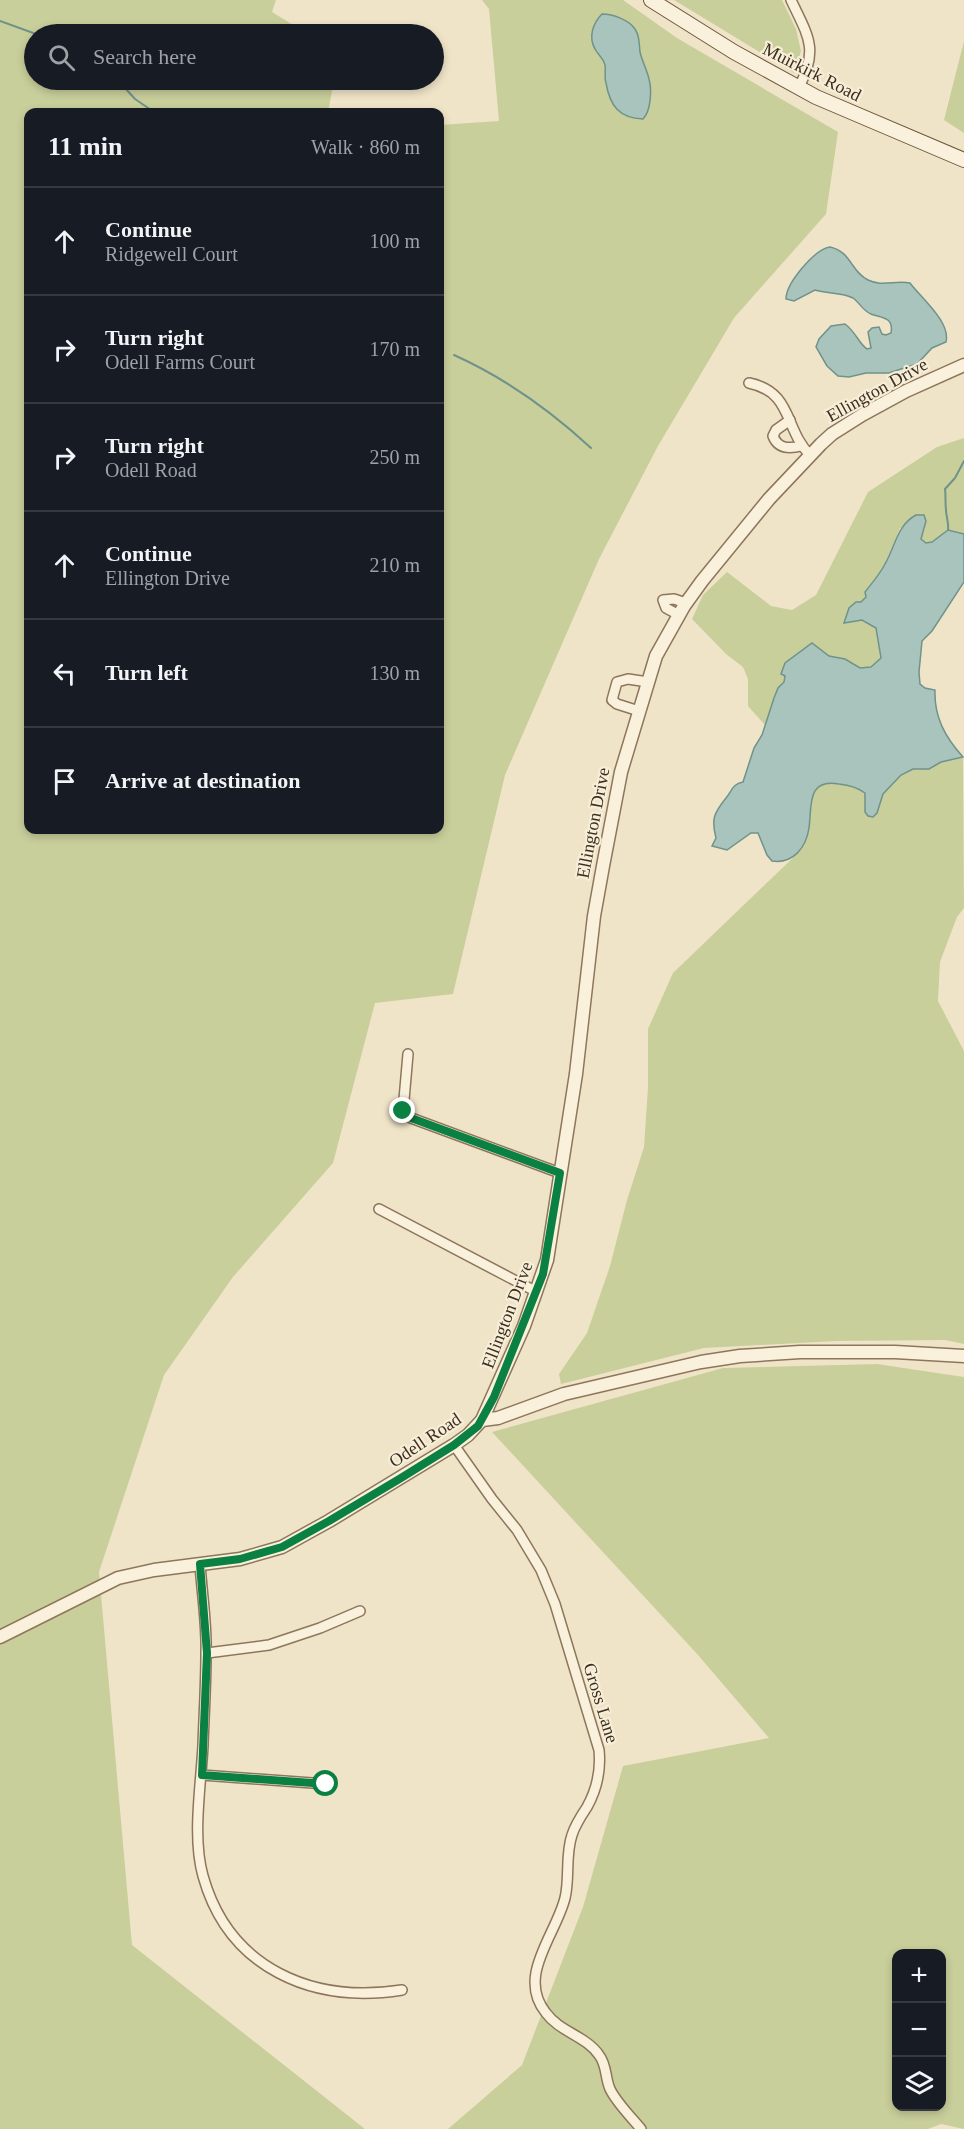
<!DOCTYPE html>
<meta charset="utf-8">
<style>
:root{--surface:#171b24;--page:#20242c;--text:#f1f3f6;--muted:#9ea1a6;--line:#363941}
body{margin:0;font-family:Georgia,serif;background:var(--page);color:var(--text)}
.controls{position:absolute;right:18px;bottom:18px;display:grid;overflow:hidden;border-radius:12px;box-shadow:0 3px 9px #0003}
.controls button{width:54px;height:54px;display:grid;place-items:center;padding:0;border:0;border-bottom:2px solid var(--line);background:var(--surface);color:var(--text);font:30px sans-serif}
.stop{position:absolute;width:18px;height:18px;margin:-14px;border:4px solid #0b8043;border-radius:50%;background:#fff}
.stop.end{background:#0b8043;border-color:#fff;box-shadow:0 2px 6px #0008}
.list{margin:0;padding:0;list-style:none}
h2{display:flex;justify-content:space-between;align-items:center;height:78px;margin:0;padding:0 24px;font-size:26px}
h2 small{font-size:20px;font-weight:400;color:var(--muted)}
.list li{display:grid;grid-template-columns:39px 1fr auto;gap:18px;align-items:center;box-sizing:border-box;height:108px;padding:0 24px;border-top:2px solid var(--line)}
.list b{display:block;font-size:22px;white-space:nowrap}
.list p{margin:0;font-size:20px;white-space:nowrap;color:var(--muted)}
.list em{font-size:20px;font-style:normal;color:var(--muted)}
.icon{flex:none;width:33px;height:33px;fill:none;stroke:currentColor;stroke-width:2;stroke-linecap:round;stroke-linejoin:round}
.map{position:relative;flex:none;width:964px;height:2129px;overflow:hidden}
.search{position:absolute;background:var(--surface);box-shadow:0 3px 9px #0003;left:24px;top:24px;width:420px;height:66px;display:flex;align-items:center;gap:15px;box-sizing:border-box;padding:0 21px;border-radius:33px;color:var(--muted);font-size:22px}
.panel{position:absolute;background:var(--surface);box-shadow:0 3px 9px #0003;left:24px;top:108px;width:420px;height:726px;border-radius:12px}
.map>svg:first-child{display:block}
.green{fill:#c9cf9b;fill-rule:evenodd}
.water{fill:#a9c4bc;stroke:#6f938a;stroke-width:1.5}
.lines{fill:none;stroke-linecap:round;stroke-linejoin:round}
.stream{stroke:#6f938a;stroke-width:2}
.minor-casing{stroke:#8d765c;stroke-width:12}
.tertiary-casing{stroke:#8d765c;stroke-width:15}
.secondary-casing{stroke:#6f573f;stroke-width:16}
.minor{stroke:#faf1dc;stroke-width:9}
.tertiary{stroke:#faf1dc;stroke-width:12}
.secondary{stroke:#faf1dc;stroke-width:14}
.route{stroke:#0b8043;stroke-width:8}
.labels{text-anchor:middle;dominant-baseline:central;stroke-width:4.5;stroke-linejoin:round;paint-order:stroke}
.street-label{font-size:18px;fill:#3d2e20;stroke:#f7eed8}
</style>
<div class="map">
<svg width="964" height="2129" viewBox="0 0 964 2129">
<rect width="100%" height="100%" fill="#f0e4c8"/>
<g class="green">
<polygon points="0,0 276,0 272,12 308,34 34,34 34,80 334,80 328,112 28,112 28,830 440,830 440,125 499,121 489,9 482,0 623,0 677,38 838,132 826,214 734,318 658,446 599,559 505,775 453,994 375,1003 333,1163 233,1277 164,1375 99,1572 132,1945 365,2129 0,2129"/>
<polygon points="674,0 782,0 796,29 801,51 794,73"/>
<polygon points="964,41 964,133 944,120"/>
<polygon points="964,438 964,534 948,530 932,542 926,543 921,539 925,527 900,528 884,566 865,592 867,596 861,602 862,620 876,628 881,658 871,667 860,668 838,657 829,656 812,644 785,663 784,682 778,688 765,725 748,706 748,679 743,667 726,654 692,619 703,595 727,572 771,606 792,610 816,595 868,492 937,447"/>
<path d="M963,757L964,908L957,917L940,962L938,1001L964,1051V1344L945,1340L836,1341L704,1348L561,1384L559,1374L587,1333L610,1266L627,1200L644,1147L648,1088V1029L673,973L799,852C803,845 806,838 808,830C813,810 804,778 838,784C848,785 856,787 865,793V812L877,813L883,794L901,775L913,769H929L941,762Z"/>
<path d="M877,1364L964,1377V2129L941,2124L928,2129H448L522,2065L583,1907L623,1766L769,1738L698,1655L492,1432L723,1368ZM896,1954H942V2106H896Z"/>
</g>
<g class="water">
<path d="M602,14C613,14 629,20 635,29C640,36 639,44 640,52C642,61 647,70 649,79C652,90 651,111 643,119C619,118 610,106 606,83C604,77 606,71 605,65C603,57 598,55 595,49C588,37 593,23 602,14Z"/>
<path d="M830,247C852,252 850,271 868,280C882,287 895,280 910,283C921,298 951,322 946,342L932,348L917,364L904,368L889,373H866L849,377L838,376L827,366L816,347L819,339L831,326L845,324C856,332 859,344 867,349L871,348L868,332L872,328L879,327L882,334L886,335L891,333C894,317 882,318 871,314C863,311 859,302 853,298C842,292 827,294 815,290L794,301L786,299C786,283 815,249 830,247Z"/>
<path d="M916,515H924L926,521L921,539L926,543L932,542L948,530L964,534V582L932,631L922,641L919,672L920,684L925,688L935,690C934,717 945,737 963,757L941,762L929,769H913L901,775L883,794L877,813L873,817L868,816L865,812V793C857,787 848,785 839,784C806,778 812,807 809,828C806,848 793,864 772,861L767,855L758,833H751L727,850L712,846L716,838C711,819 714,813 726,798C732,791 732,784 743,782L754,748L762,735L774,698L778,688L784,682L785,676L781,674L785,663L812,643L829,656L845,659L860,668L871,667L881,658L876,628L862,620L844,623L849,608L856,602H861L866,597L865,592C872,583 880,574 885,564C895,547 897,525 916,515Z"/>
</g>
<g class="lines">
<g class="stream">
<polyline points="0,21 36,34"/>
<polyline points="111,80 125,88 135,99 154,112"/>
<path d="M454,355C505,378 550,410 591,448"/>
<path d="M948,530C949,523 946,516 946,510C945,502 946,496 945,489L955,478L964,461"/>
</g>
<defs>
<g id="minor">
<path d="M791,0C808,36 819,49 799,87"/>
<path d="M749,383C793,392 784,429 810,455"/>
<path d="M790,420L776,430L773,436C778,449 789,449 801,446"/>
<polyline points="679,615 666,608 663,600 674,599 686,603"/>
<polyline points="639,711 617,704 612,700 617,682 628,679 648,682"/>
<polyline points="408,1054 403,1111 411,1118 560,1173"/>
<polyline points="379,1209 537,1292"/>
<path d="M454,1445L492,1499L517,1530L541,1570L555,1604L599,1750C601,1770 597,1789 587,1807C581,1816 575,1825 572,1835C565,1855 570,1878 565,1898C556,1935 516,1976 546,2013C560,2032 586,2036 599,2055C607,2065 605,2078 610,2089C616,2102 632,2118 641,2129"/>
<path d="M200,1564C202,1594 207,1624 206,1654C206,1684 204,1715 203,1745C201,1786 192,1837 203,1876C229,1969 313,2004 402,1990"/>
<polyline points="207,1653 269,1645 320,1628 360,1611"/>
<polyline points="202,1775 326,1784"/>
</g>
<g id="tertiary">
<polyline points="482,1420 524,1326 547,1260 576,1074 594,916 603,866 621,772 656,656 684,606 702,581 769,499 821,444 832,434 862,415 906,391 964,365"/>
<polyline points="0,1637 118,1578 154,1570 240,1559 282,1547 329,1521 454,1445 468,1435 482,1420 498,1418 564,1394 701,1362 740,1356 800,1352 895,1352 964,1356"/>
</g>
<polyline id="secondary" points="651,0 734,52 816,97 964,160"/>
</defs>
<use href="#minor" class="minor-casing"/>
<use href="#tertiary" class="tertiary-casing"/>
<use href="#secondary" class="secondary-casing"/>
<use href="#minor" class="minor"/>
<use href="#tertiary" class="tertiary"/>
<use href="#secondary" class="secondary"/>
</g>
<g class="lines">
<polyline class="route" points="326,1784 202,1775 207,1653 200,1564 240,1559 282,1547 329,1521 401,1478 454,1445 478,1426 494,1397 543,1274 560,1173 411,1118 403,1111"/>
</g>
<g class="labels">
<g class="street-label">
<text transform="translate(812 72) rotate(27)">Muirkirk Road</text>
<text transform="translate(877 390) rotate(-29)">Ellington Drive</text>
<text transform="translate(593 823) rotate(-79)">Ellington Drive</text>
<text transform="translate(507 1315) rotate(-69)">Ellington Drive</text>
<text transform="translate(425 1440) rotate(-34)">Odell Road</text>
<text transform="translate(601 1703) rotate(73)">Gross Lane</text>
</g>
</g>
</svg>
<div class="controls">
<button>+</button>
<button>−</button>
<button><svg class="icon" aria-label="layers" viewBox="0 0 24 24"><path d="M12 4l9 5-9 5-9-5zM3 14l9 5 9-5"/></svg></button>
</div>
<div class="stop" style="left:326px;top:1784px"></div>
<div class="stop end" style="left:403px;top:1111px"></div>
<div class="search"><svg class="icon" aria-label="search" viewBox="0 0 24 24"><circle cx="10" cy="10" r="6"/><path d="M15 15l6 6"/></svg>Search here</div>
<section class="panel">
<h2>11 min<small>Walk · 860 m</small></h2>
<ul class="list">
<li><svg class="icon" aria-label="ahead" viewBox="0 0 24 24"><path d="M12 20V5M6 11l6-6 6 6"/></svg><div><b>Continue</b><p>Ridgewell Court</p></div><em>100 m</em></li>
<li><svg class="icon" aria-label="right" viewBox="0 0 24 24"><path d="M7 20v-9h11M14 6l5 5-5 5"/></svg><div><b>Turn right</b><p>Odell Farms Court</p></div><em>170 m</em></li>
<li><svg class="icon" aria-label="right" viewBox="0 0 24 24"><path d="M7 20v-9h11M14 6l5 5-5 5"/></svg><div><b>Turn right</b><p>Odell Road</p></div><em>250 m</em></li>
<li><svg class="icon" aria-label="ahead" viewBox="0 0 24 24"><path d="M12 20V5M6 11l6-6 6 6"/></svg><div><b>Continue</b><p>Ellington Drive</p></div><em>210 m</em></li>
<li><svg class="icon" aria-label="left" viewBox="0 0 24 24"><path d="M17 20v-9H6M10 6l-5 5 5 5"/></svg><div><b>Turn left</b></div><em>130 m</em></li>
<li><svg class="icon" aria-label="arrive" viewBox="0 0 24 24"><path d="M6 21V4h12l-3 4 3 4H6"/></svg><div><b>Arrive at destination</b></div></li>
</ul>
</section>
</div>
